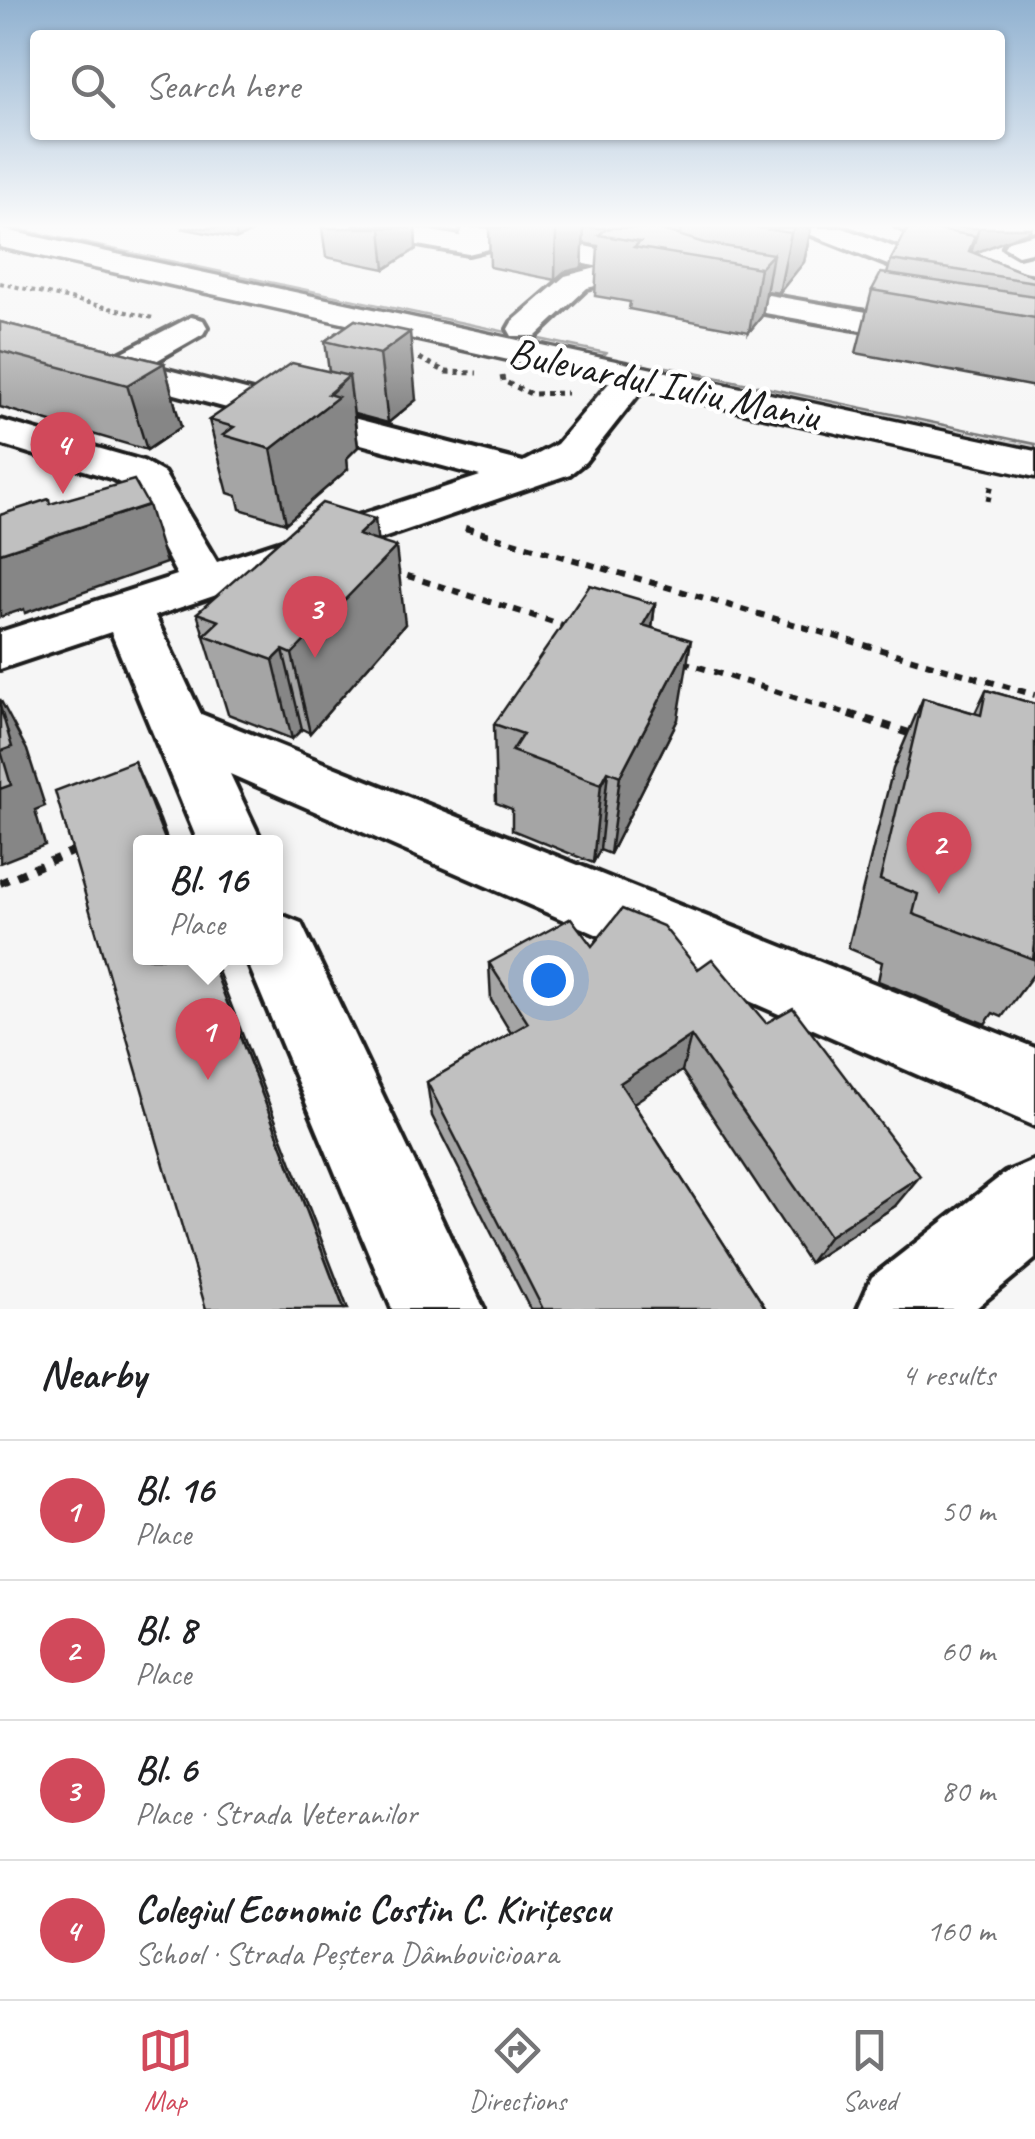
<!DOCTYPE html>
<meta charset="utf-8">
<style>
:root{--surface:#fff;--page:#f6f6f6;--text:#202124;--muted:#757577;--line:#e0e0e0;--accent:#d1495b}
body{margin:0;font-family:Caveat,sans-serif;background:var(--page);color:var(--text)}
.you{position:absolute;left:548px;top:980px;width:35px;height:35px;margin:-25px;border:8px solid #fff;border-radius:50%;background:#1a73e8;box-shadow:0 0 0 15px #1a73e833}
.badge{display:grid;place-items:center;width:65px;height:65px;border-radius:50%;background:var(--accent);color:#fff;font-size:32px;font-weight:700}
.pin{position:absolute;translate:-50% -82px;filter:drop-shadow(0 2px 5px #0008)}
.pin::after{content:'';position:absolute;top:52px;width:35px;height:30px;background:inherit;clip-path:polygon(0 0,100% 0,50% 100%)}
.popup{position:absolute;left:133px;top:835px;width:150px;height:130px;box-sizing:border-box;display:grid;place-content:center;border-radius:10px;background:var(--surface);filter:drop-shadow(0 2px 8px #0005);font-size:32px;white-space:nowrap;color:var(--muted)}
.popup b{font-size:38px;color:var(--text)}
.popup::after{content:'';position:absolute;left:50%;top:100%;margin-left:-20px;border:20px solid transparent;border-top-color:var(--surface)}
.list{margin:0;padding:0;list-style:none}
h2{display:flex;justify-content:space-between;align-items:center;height:130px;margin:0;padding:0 40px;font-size:42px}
h2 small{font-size:32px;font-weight:400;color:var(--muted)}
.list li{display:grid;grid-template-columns:65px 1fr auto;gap:30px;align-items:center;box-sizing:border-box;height:140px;padding:0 40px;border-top:2px solid var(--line)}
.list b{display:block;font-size:38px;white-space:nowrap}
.list p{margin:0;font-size:32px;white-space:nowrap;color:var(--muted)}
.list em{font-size:32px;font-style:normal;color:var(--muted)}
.icon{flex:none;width:55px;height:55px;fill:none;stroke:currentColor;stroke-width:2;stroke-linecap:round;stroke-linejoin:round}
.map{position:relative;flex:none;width:1035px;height:1309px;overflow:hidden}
.search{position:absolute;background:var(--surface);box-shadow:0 2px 8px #0004;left:30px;right:30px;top:30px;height:110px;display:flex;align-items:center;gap:25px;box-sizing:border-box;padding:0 35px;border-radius:10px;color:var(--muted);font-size:38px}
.sheet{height:690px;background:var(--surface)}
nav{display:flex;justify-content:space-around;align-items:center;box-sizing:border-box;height:140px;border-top:2px solid var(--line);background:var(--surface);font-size:28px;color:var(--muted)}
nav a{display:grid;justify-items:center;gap:5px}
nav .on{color:var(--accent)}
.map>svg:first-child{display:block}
.green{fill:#d6d6d6;stroke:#797979;stroke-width:2.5}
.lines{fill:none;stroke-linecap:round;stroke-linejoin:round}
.minor-casing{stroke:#1c1c1c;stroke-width:8}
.major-casing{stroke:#1c1c1c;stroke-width:7}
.path-far3{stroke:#1c1c1c;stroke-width:4;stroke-dasharray:4 4;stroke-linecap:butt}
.path-far2{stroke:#1c1c1c;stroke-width:5;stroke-dasharray:5 5;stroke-linecap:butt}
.path-far1{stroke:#1c1c1c;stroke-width:6;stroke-dasharray:8 8;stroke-linecap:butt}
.path{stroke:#1c1c1c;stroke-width:8;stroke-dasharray:9 9;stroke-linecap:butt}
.minor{fill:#fff;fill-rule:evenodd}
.major{fill:#fff;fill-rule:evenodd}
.wall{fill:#a5a5a5;stroke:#1c1c1c;stroke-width:2.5}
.shaded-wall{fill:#868686;stroke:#1c1c1c;stroke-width:2.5}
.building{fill:#c0c0c0;stroke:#1c1c1c;stroke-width:2.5}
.labels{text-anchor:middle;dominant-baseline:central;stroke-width:9;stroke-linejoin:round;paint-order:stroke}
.far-street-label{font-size:42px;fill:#1c1c1c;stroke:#fff}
</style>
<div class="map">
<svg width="1035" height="1309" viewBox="0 0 1035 1309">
<rect width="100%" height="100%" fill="#f6f6f6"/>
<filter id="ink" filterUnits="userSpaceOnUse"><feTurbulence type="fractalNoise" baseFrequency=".01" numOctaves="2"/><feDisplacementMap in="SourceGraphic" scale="20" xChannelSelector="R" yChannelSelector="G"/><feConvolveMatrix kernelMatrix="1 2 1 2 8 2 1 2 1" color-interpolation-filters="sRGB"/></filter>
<g filter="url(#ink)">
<g class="green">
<polygon points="0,228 13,228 606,353 599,360 0,232"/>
<polygon points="667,367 1035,444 1035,454 662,374"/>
</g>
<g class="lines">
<defs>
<g id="minor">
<polygon points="355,228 412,228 460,236 463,228 505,229 622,254 704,284 1035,341 1035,361 697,301 632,277 587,288 536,336 512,336 508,329 512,322 565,276 600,267 497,247 468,254 368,236 358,234"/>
<polygon points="806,228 843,228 920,257 1035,277 1035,295 903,271 809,234"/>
<polygon points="1035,234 1035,251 1018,255 1004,247 1008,241"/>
<polygon points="191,317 203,320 207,327 203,334 149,365 523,462 557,444 621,369 634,366 647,369 652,377 585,462 570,474 155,616 201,714 1035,1048 1035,1126 230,774 262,842 198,842 111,632 0,669 0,632 177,575 132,490 113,479 0,444 0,420 143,461 164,473 217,562 480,476 0,347 0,327 115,356"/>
<polygon points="276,913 301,923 484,1309 392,1309 246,958 276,958"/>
<polygon points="1035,1160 1035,1259 975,1309 858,1309 872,1277 1005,1173"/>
</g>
<polygon id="major" points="0,229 1035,451 1035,477 0,247"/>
</defs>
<use href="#minor" class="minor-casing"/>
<use href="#major" class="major-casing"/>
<polyline class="path-far3" points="0,283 153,318"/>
<g class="path-far2">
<polyline points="419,358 446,372 477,373"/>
<polyline points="502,376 503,381 531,394 567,393"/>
<polyline points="988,501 992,483"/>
</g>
<g class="path-far1">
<polyline points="465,528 1035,695"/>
<polyline points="392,571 566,626"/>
<polyline points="683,662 857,717"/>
</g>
<g class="path">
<polyline points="849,714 915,735"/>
<polyline points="0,883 78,849"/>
</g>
<use href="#minor" class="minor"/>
<use href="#major" class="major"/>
</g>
<g class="wall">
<polygon points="181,228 260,228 237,239"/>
<polygon points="322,228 415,228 416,249 385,269 326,257"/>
<polygon points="489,228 811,228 804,262 779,293 766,291 762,316 749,332 629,309 630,302 595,296 598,246 583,243 582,268 564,272 555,280 490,267"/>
<polygon points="893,228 1031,228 1030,231 974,253 1035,277 1035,387 856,353 872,290 887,274 891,260 905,233"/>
<polygon points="355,320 416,400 388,423 354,414 358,447 347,458 348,469 286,523 240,509 237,496 228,493 209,420 329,372 325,341"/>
<polygon points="0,322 164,363 181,427 147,450 0,407"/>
<polygon points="378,541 405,624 310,733 302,729 292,739 228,714 197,613"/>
<polygon points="655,604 652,628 678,719 610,854 600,850 593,863 512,830 512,809 496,803 494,724"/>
<polygon points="986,690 1035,704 1035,972 1002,1017 993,1013 985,1024 878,981 882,962 848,948 893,769 923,698 975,713"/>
<polygon points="592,946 895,1206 809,1263 682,1071 633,1103 766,1309 530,1309 432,1116 427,1082 511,1033 491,1000 489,963"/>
</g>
<g class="shaded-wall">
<polygon points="235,228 260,228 237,239"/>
<polygon points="381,228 415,228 416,249 385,269"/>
<polygon points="556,228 584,228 582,268 564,272 555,280"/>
<polygon points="638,228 681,228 679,244"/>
<polygon points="795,228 811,228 804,262 779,293 791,233"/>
<polygon points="979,228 1031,228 1030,231 970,255 968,262"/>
<polygon points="773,254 762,316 749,332 760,268"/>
<polygon points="410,332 416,400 388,423 380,354"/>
<polygon points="164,363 181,427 147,450 127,385"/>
<polygon points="349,376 358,447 347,458 348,469 286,523 271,449"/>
<polygon points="148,505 166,563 25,613 24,609 0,617 0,553"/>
<polygon points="375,519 380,563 396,547 405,624 310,733 292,654 358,535"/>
<polygon points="655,604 645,683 643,625"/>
<polygon points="691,640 678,719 610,854 620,776"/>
<polygon points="283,650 302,729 292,739 273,660"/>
<polygon points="0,699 27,750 45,806 35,810 45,845 0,863"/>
<polygon points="134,761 160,820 168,842 166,842"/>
<polygon points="608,771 600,850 593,863 601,784"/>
<polygon points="210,958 213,958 348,1309 344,1309"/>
<polygon points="691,1036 682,1071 614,1116 620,1083"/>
<polygon points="920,1176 895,1206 809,1263 829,1236"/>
</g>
<g class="building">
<polygon points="611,228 656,228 704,243 773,254 760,268 634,247 640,242 599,235 606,229"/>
<polygon points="759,228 795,228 791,233"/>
<polygon points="908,228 927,228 975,236 969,251 1035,277 1035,282 891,260"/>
<polygon points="881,273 1035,296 1035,318 872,290"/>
<polygon points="355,320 410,332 380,354 325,341"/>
<polygon points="0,322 164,363 127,385 0,351"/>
<polygon points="292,363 349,376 328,394 338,397 271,449 223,435 234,427 209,420"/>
<polygon points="134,480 148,505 0,553 0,515 49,499 50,504"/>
<polygon points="322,503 375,519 358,535 396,547 292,654 283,650 273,660 204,635 219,621 197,613"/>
<polygon points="590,585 655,604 643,625 691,640 620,776 608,771 601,784 512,751 523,734 494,724"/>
<polygon points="986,690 1035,704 1035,945 1033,959 913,914 918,894 880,880 923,698 981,715"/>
<polygon points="0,706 12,747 1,751 11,785 0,789"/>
<polygon points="134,761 166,842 140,842 140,958 210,958 344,1309 206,1309 55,791"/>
<polygon points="622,909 663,926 698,969 712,959 766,1023 793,1008 920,1176 829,1236 691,1036 620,1083 766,1309 543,1309 427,1082 528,1023 489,963 571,918 592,946"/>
</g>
</g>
<linearGradient id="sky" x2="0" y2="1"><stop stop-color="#90b1d0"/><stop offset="0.55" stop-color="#fbfbfb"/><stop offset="1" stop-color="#fbfbfb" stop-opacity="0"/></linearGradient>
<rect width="1035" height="411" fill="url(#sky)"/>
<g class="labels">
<g class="far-street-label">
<text transform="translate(664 384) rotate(12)">Bulevardul Iuliu Maniu</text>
</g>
</g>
</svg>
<div class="you"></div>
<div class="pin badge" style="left:208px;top:1080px">1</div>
<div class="popup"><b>Bl. 16</b>Place</div>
<div class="pin badge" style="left:939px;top:894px">2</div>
<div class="pin badge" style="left:315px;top:658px">3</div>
<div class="pin badge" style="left:63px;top:494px">4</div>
<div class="search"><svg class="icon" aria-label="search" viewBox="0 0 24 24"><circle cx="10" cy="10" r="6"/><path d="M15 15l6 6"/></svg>Search here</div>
</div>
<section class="sheet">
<h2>Nearby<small>4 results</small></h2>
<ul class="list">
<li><span class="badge">1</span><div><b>Bl. 16</b><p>Place</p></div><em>50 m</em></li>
<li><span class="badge">2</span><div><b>Bl. 8</b><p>Place</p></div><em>60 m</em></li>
<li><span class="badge">3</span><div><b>Bl. 6</b><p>Place · Strada Veteranilor</p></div><em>80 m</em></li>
<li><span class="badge">4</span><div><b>Colegiul Economic Costin C. Kirițescu</b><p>School · Strada Peștera Dâmbovicioara</p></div><em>160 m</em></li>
</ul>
</section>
<nav>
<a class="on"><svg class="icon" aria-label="map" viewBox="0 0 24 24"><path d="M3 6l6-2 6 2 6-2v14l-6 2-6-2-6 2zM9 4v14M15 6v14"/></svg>Map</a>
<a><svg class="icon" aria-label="directions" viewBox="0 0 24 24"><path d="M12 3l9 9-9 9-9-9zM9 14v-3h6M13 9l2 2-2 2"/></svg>Directions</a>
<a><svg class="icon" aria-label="saved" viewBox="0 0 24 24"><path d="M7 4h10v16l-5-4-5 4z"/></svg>Saved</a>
</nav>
